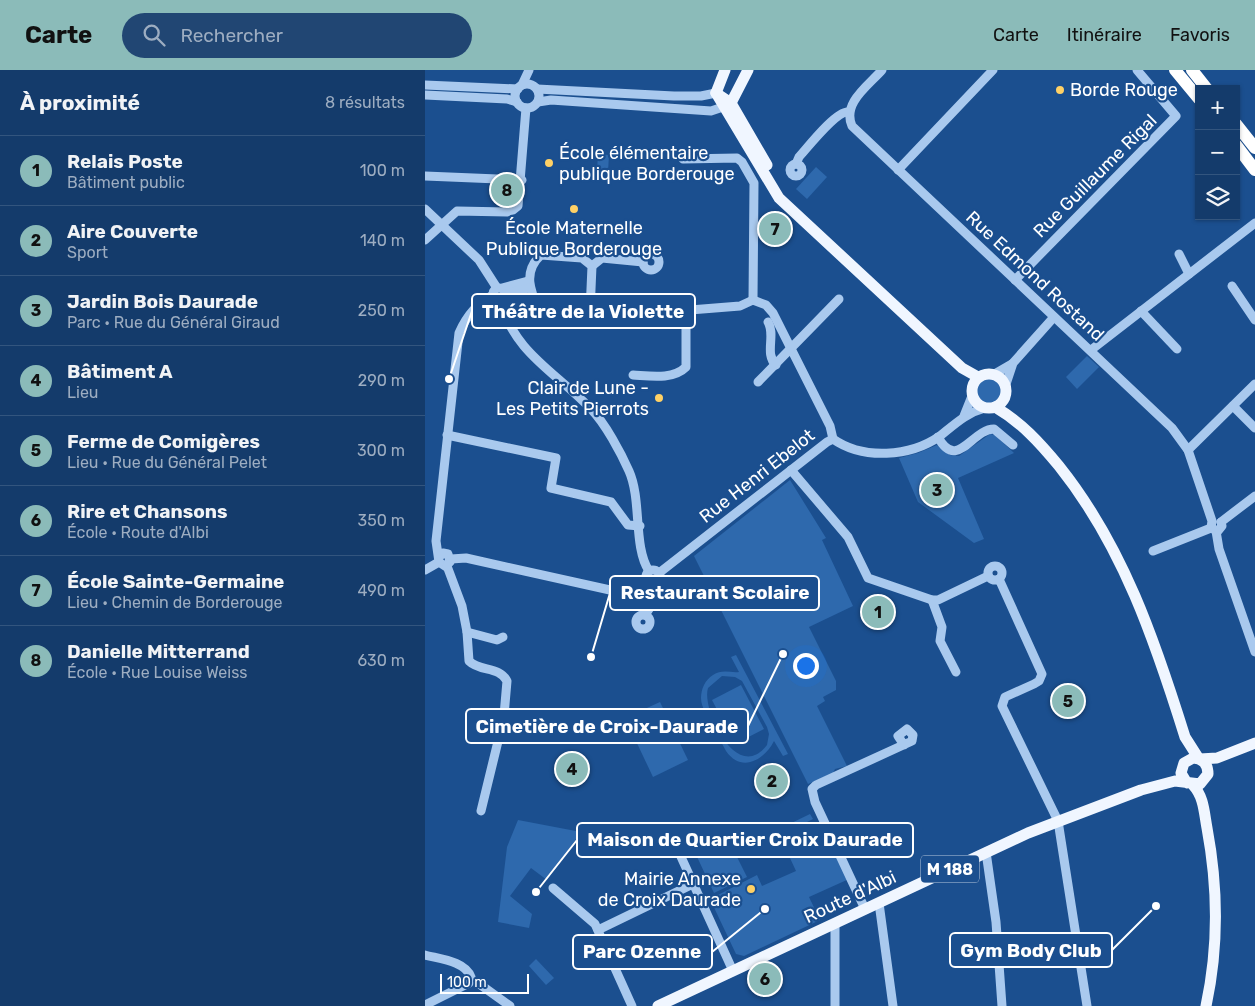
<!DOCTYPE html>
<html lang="fr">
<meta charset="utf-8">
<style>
:root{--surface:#143b6b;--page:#214673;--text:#f1f3f6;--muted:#9dadc1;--line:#33557e;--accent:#8bbbb9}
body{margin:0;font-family:Rubik,sans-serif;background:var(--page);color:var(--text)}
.controls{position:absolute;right:15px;top:15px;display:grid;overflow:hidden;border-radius:0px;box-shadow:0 1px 4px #0004}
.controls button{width:45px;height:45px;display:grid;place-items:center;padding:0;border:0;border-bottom:1px solid var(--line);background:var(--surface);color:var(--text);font:25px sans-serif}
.scale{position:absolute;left:15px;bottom:12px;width:89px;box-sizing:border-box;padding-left:5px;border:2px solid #fff;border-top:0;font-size:14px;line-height:18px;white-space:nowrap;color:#fff;-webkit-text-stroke:4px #1b4f8f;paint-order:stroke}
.you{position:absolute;left:380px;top:595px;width:18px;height:18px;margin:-12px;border:4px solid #fff;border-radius:50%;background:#1a73e8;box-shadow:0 0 0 8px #1a73e833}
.badge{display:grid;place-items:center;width:32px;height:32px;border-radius:50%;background:var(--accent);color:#111;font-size:16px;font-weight:700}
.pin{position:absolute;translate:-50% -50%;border:2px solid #fff;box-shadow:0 1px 5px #0006}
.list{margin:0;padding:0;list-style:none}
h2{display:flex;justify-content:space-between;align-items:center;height:65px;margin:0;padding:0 20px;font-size:21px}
h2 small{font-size:16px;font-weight:400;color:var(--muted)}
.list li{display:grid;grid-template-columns:32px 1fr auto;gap:15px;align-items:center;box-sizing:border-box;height:70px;padding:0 20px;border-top:1px solid var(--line)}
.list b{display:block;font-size:19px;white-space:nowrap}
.list p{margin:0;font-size:16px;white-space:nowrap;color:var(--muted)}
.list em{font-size:16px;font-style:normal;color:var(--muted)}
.icon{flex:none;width:28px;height:28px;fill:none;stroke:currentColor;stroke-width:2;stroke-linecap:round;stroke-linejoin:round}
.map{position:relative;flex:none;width:830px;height:936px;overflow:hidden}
header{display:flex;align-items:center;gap:30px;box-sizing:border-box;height:70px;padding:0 25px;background:var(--accent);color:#111}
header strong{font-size:24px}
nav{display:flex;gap:28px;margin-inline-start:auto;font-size:18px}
.search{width:350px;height:45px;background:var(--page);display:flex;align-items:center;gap:12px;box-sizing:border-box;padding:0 18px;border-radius:28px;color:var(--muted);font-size:19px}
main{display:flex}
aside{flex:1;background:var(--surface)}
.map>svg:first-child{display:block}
.green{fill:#2e69ad;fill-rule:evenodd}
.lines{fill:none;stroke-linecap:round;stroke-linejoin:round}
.minor{stroke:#a9c9ee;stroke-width:9}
.major{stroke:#f0f6ff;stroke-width:11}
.highway{stroke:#fff;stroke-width:12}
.poi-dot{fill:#ffd166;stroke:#1b4f8f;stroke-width:2}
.labels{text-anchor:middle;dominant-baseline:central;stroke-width:4.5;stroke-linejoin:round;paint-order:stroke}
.shield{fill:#1b4f8f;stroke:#bbcadd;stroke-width:1}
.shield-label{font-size:16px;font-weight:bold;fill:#fff}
.poi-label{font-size:18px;fill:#fff;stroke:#1b4f8f;text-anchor:start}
.street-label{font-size:18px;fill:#fff;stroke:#1b4f8f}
.leader{fill:none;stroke:#fff;stroke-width:2}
.callout-dot{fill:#fff;stroke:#1b4f8f;stroke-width:2}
.callout{fill:#1b4f8f;stroke:#fff;stroke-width:2}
.callout-label{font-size:19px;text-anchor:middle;font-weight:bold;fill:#fff}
</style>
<header>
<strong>Carte</strong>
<div class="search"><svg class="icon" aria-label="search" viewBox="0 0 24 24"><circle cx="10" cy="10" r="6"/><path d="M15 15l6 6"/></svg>Rechercher</div>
<nav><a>Carte</a><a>Itinéraire</a><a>Favoris</a></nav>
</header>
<main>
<aside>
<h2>À proximité<small>8 résultats</small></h2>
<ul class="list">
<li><span class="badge">1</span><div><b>Relais Poste</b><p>Bâtiment public</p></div><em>100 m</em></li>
<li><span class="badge">2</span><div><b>Aire Couverte</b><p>Sport</p></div><em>140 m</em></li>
<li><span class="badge">3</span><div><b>Jardin Bois Daurade</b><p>Parc · Rue du Général Giraud</p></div><em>250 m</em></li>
<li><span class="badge">4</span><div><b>Bâtiment A</b><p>Lieu</p></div><em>290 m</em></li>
<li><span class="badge">5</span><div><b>Ferme de Comigères</b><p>Lieu · Rue du Général Pelet</p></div><em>300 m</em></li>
<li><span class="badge">6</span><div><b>Rire et Chansons</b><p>École · Route d'Albi</p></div><em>350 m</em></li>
<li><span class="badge">7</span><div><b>École Sainte-Germaine</b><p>Lieu · Chemin de Borderouge</p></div><em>490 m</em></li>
<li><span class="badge">8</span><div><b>Danielle Mitterrand</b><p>École · Rue Louise Weiss</p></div><em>630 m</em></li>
</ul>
</aside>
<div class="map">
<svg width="830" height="936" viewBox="0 0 830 936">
<rect width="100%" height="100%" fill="#1b4f8f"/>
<g class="green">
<polygon points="173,84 184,85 183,102 172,101"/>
<polygon points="391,97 402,107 382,129 371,119"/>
<polygon points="662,286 674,297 652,319 641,307"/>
<circle cx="563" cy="321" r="14"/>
<polygon points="565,364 570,365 589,383 533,408 559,469 549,473 493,432 474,388 493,383 512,375 525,385 534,386"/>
<polygon points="365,410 401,468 397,470 428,536 384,557 411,611 411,620 398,627 400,631 392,636 422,696 410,699 408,703 383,714 269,486"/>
<path d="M311,585L363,684L358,686L349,671C340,689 317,704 301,681C296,673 293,664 288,657C284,648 276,638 276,628C276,619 280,610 288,605C297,599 305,603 314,602L306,587ZM297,606L310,607L317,611L342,657L344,664L342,675C312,715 276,639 283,618Z"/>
<polygon points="316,615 339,659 310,674 287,630"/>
<polygon points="235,632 263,690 228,707 200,648"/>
<polygon points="385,744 388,749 374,756 382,775 391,781 407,774 424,809 384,827 395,850 319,886 311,884 285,829 332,805 337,816 371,801 352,760"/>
<polygon points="93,750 156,762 122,810 106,798 85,826 107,844 104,858 73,852 82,777"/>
<polygon points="298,759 322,807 289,823 266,774"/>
<polygon points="111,889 129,908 121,915 104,896"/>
</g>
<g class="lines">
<g class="minor">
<path d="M457,0C443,16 417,33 427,56L747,358L763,380L787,451L786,458L793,461L797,456L796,452"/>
<circle cx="102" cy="26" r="12"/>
<polyline points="0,15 93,19"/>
<polyline points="97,15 104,0"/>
<polyline points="112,19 249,26 276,26 291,23"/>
<polyline points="0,25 82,29 92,32"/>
<polyline points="113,32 126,30 286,41 304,35"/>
<polyline points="258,89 312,88 317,92 329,113 328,230"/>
<circle cx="371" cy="100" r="6"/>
<path d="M371,94L374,87C383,77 411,41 423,42"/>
<polyline points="473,100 568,0"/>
<polyline points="0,106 97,110"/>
<polyline points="0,139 54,190 72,218"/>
<polyline points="0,170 32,141 82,142 88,140 93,136 101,38"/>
<polyline points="754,184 764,204"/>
<circle cx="226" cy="192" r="8"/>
<path d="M116,185L157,188L167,196L165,242C156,258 132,253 117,248C108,226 95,204 116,185Z"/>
<polyline points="167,196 177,188 218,192"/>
<polyline points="590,210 751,46 712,0"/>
<polyline points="807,216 830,250"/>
<circle cx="74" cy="224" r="6"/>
<polyline points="77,218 103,211"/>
<polyline points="80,224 104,218"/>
<path d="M75,230C89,283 131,302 166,339C180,353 196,383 204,401C217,430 208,477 224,501"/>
<polyline points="328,230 341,235 348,243 405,356 408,369"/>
<polyline points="716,241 752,279"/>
<path d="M343,252C351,265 339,284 351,295"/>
<polyline points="666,280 830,153"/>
<path d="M208,305C225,306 248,310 261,297V246L265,240L315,236L328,230"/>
<polyline points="568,305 587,294"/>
<polyline points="333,312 414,229"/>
<polyline points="580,317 588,293 629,247"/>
<polyline points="808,336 830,358"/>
<polyline points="539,346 547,326"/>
<polyline points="22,365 131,388 126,418 186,432 203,455 215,456"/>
<path d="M513,367C532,402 547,359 569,359L588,375"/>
<polyline points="763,380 830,314"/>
<polyline points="366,400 423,467 443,508 507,530 513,530 563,506"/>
<polyline points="796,452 830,426"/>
<polyline points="791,461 794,479 830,582"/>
<polyline points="728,481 786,458"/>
<path d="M14,487L18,483L23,484L25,492L20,496L14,492L11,471L34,263C41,247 52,233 68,225"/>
<polyline points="26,489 41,488 194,522 209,520 222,510"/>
<circle cx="570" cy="503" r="7"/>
<polyline points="22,496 37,536 42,562 72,570 78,567"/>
<polyline points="0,500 14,492"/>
<circle cx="228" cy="507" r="7"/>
<path d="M234,503L402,372L408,369C438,390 485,387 515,366C530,354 541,343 560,338"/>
<polyline points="574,509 617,604 614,611 609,614 580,627 577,636 633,751 662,936"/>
<polyline points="507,530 517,557 515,571 531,602"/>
<circle cx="218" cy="552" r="7"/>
<polyline points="220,545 231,529 231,512"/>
<path d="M42,562L44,591C55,602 74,596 82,611L78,657L71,661L64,656L63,650L68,645H73L78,649"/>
<polyline points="56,741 76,659"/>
<polyline points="252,778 308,901"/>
<polyline points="561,782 571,852 577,936"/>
<polyline points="128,818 170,854 207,936"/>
<polyline points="454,833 468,936"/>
<polyline points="440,839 390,732 387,719 391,715 487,671 488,665 482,659 473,666 479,675"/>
<polyline points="410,854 410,936"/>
<polyline points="173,860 268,814"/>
<path d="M0,885C15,889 40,891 46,907"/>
<polyline points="53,913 85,936"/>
<polyline points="0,935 44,913"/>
</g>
<g class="major">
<polyline points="291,23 354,128 537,298 553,307"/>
<polyline points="291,23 306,33 342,95"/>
<polyline points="291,23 300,0"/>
<polyline points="306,33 323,0"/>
<circle cx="564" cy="321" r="17"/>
<path d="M570,337C596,352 615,373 634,396C698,476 730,571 760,667L774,689"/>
<polyline points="775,689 792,688 830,673"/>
<path d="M768,715C779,727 779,742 782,758C793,817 794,876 781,936"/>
<path d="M233,936L603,763L716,720L750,711L775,714L783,704C783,694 778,688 768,688L759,693L756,703L762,713"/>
</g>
<g class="highway">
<polyline points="750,0 774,29"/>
<polyline points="767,0 782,19"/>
<polyline points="811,54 830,78"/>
<polyline points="811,75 830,100"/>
</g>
</g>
<g class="poi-dot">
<circle cx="635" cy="20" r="5"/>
<circle cx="124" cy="93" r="5"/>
<circle cx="149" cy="139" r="5"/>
<circle cx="234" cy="328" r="5"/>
<circle cx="326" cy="819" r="5"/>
</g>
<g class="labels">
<rect class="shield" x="496" y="785.5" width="58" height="27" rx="4"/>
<g class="shield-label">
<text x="525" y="799">M 188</text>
</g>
<g class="poi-label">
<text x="645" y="20">Borde Rouge</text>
<text x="134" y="83">École élémentaire<tspan x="134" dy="21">publique Borderouge</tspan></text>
<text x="149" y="158" text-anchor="middle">École Maternelle<tspan x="149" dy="21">Publique Borderouge</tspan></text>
<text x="224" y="318" text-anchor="end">Clair de Lune -<tspan x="224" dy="21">Les Petits Pierrots</tspan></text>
<text x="316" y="809" text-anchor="end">Mairie Annexe<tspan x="316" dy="21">de Croix Daurade</tspan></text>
</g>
<g class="street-label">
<text transform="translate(670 106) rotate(-45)">Rue Guillaume Rigal</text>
<text transform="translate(610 206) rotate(43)">Rue Edmond Rostand</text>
<text transform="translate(332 406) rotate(-38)">Rue Henri Ebelot</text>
<text transform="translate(425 827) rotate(-25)">Route d'Albi</text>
</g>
</g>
<path class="leader" d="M24 309L47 241M166 587L185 523M358 584L323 656M111 822L152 770M731 836L687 880M340 839L287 882"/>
<g class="callout-dot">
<circle cx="24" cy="309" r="5"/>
<circle cx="166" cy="587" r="5"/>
<circle cx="358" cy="584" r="5"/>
<circle cx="111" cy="822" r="5"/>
<circle cx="731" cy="836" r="5"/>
<circle cx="340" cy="839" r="5"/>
</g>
<g class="callout">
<rect x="47" y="224" width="223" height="34" rx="5"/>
<rect x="185" y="506" width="209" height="34" rx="5"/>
<rect x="41" y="639" width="282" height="34" rx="5"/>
<rect x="152" y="753" width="336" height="34" rx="5"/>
<rect x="525" y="863" width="162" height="34" rx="5"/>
<rect x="148" y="865" width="139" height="34" rx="5"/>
</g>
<g class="callout-label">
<text x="158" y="248">Théâtre de la Violette</text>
<text x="290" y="529">Restaurant Scolaire</text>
<text x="182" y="663">Cimetière de Croix-Daurade</text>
<text x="320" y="776">Maison de Quartier Croix Daurade</text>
<text x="606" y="887">Gym Body Club</text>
<text x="217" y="888">Parc Ozenne</text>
</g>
</svg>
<div class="controls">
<button>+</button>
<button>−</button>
<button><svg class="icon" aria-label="layers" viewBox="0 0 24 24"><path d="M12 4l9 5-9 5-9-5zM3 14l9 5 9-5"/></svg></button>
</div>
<div class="scale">100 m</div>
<div class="you"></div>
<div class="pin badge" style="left:453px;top:542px">1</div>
<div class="pin badge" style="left:347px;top:711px">2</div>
<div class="pin badge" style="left:512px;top:420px">3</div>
<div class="pin badge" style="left:147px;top:699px">4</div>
<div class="pin badge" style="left:643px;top:631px">5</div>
<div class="pin badge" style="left:340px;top:909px">6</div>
<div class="pin badge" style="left:350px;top:159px">7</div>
<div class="pin badge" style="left:82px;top:120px">8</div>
</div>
</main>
